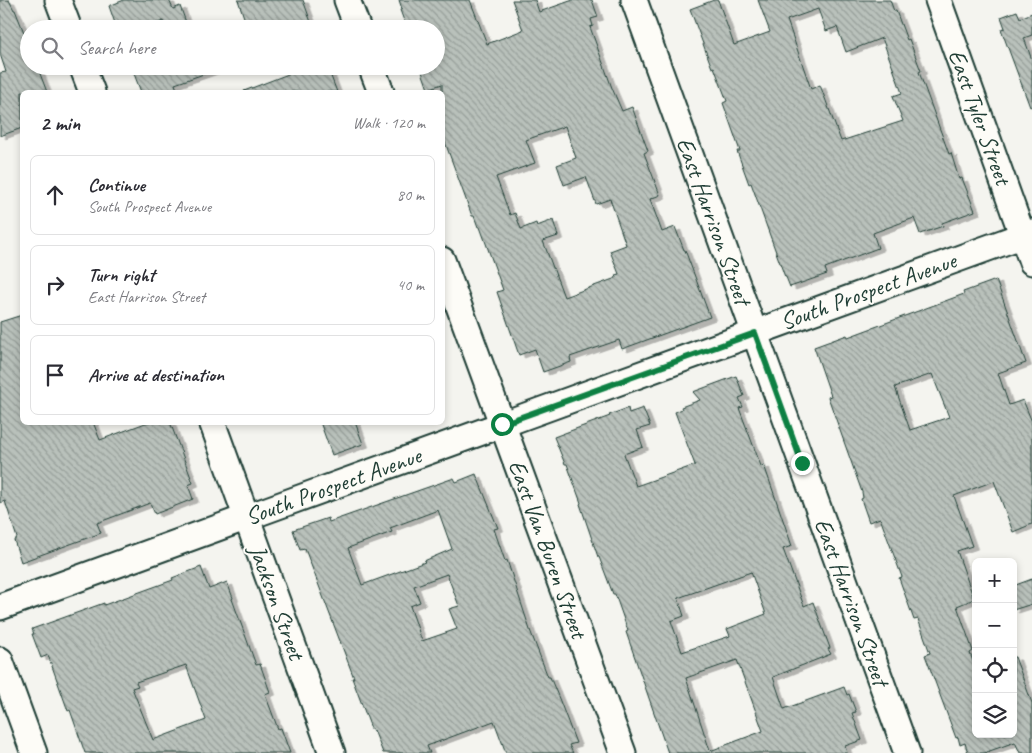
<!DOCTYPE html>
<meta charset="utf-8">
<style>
:root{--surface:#fff;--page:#f2f2f3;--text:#2b2b33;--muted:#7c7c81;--line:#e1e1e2}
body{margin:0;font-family:Caveat,sans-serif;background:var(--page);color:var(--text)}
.controls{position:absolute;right:15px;bottom:15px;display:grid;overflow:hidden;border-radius:8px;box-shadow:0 2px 8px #0003}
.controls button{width:45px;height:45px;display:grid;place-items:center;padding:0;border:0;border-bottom:1px solid var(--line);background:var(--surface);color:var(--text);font:25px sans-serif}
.stop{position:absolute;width:15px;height:15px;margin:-11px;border:4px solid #0b8043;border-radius:50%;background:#fff}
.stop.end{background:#0b8043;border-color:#fff;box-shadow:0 1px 5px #0008}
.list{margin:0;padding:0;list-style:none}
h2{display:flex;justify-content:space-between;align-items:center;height:65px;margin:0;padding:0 20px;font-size:21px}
h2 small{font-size:16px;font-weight:400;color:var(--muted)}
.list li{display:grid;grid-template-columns:32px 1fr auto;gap:15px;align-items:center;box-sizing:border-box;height:80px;margin:0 10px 10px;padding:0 10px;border:1px solid var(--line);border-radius:8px}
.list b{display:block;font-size:19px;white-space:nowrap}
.list p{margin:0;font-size:16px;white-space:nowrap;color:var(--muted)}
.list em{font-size:16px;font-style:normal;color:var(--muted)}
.icon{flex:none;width:28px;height:28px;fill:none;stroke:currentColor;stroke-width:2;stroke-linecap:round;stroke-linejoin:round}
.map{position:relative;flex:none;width:1032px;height:753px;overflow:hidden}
.search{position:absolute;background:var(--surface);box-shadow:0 2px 8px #0003;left:20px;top:20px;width:425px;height:55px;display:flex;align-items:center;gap:12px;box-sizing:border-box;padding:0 18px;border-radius:28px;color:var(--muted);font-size:19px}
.panel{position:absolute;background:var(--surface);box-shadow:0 2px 8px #0003;left:20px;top:90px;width:425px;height:335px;border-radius:8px}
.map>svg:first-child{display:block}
.building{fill:url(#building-back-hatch);stroke:#1f3d34;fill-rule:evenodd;filter:url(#shadow)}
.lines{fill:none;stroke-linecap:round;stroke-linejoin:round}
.minor-casing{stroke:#1f3d34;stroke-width:29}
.minor{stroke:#fdfcf7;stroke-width:25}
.route{stroke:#0b8043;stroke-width:6}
.labels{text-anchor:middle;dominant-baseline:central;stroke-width:4;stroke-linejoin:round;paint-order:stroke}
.street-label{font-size:24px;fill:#1f3d34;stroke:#fdfcf7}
</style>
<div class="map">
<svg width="1032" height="753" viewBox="0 0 1032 753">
<defs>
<pattern id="building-back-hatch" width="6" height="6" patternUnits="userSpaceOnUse" patternTransform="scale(1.25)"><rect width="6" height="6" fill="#b9c1bb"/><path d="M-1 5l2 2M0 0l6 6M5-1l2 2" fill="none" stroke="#969e99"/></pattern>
<filter id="shadow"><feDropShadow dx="5.5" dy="3" stdDeviation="0" flood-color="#0004"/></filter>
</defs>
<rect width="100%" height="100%" fill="#f4f4ef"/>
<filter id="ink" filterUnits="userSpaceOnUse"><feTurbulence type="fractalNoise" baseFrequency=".02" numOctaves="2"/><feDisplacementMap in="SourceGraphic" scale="10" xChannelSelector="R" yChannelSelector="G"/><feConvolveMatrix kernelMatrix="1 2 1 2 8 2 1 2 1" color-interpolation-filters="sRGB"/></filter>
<g filter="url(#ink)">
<g class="building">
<polygon points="0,0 9,0 14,10 15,10 29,45 29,66 37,66 47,92 22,92 22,128 0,136 0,73 6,72 0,54"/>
<polygon points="124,0 169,0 173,9 180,6 187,25 176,29 165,29 163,21 143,29 117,29 109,6"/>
<polygon points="238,0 303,0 312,25 302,29 248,29"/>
<path d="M399,0H470L487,44L523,30L512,0H535L539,12L573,0H592L598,17L591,19L593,26L590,27L612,88L622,111L632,107L648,151L644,153L660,195L650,199L662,232L675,227L684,250H685L710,317L622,349L619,340L570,357L571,362L543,372L535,349L519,355L497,292L503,290L480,227H478L474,216H472L442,134V84L428,89L420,66H436V29H407L400,10L402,9ZM565,126L576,158L557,165L564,185L586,177L596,204L610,199L626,245L610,251L619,274L615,275L616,278L564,297L543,241L558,236L553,220L537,226L536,223L521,229L515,213L510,215L496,177L535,163L526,140Z"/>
<path d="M714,0H718L734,45L770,32L758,0H890L894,11H896L907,40L909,39L921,71L919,72L949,154L951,153L959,179L962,178L975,211L942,223L943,226L920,234L914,218L873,233L878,248L825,268L827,274L790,287L786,277H785L751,183L749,184L737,151H740L723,103L727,101L714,67L712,68L690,9ZM818,9L826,31L837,27L846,52L882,38L902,93L893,96L903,121L841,141L820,85L811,89L787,20Z"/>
<polygon points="1017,11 1020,18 1032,13 1032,35 1024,38 1032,60 1032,106 1030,107 1001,29 1005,28 1001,17"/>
<polygon points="131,66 218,66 218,69 175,84 178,92 141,92"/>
<polygon points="309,66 327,66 337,92 244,92 244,91"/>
<path d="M996,280L1026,363L998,373L1009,405L1023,400L1032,422V524L1013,532L994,481L954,496L972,546L957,551L974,599L957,606L973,651L970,653L976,670V734H1013V657H1015L1032,703V753H1020L1015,742L984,753H968L965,743L960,745L958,737L956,738L925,655L930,653L918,619L914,620L899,578L902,577L880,518L869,522L861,499L863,498L862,492L828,397L831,396L814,347L847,335L848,337L902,317L964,294L963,292ZM932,374L949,417L910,430L895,387Z"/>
<polygon points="22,315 22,422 93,422 100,440 148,422 170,422 193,483 188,485 193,499 155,514 150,503 97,523 101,533 21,562 14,540 17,538 5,501 0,503 0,322"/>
<path d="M736,376L744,396L739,398L743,407L739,408L761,466L764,465L792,546L783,549L804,606L813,602L830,648L828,649L831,654L773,677L784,709L844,687L847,695L849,694L856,712L852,713L862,740L845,746L847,753H668L626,632L628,631L615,594H613L599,557H598L580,504L581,503L567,464H565L554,437L610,416L609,415L628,408L629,413L643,408L650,426L637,430L643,447L624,454L636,486L653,480L695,465L675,412L682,409L681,407L700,400L693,392ZM751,572L766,614L727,629L730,636L682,652L671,621L684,616L678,598ZM737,660L763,731L710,751L686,678Z"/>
<polygon points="320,422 355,422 363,444 332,455"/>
<path d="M476,474L498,528L494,529L505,561L507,560L530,630L548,677H550L560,701L576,743L569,745L573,753H506L494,721L427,746L430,753H383L374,730L372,731L352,678H354L305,549L300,550L293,530L328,518L329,522L454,478L456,482ZM438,510L452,549L424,561L425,562L362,585L348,548L392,532L390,528ZM447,574L459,606L449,609L457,629L422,641L410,606L420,602L414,586Z"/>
<path d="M201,567L209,589L227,582L233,598L232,599L256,665L260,664L270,692L265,694L278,729L281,728L290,753H85L70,710L68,711L48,655L41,658L32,634H34L32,629L104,603V605L173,580L172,578ZM186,665L206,720L153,740L132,688L138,686L136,682Z"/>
<polygon points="1032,579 1032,604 1013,610 1013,586"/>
</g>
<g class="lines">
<defs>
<g id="minor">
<polyline points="58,0 69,29"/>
<polyline points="347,0 358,29"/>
<polyline points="634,0 907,753"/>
<polyline points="938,0 1032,262"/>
<polyline points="82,66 92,92"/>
<polyline points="371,66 381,92"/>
<polyline points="442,260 623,753"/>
<polyline points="212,422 332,753"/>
<polyline points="0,607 1032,232"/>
<polyline points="0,660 34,753"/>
</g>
</defs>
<use href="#minor" class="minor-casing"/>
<use href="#minor" class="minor"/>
</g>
</g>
<g class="lines" filter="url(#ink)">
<polyline class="route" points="502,424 755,333 802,463"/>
</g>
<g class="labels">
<g class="street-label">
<text transform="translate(980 117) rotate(70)">East Tyler Street</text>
<text transform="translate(714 221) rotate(70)">East Harrison Street</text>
<text transform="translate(868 291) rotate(-20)">South Prospect Avenue</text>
<text transform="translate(333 486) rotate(-20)">South Prospect Avenue</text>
<text transform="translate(548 549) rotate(70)">East Van Buren Street</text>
<text transform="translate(277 602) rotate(70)">Jackson Street</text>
<text transform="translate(852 602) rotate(70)">East Harrison Street</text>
</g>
</g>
</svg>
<div class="controls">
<button>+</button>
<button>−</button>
<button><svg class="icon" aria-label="locate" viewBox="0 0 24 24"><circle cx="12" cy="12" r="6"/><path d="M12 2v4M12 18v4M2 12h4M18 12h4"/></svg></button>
<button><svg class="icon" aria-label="layers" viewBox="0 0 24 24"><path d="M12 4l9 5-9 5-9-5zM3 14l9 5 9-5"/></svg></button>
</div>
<div class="stop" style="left:502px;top:424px"></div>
<div class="stop end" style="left:802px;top:463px"></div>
<div class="search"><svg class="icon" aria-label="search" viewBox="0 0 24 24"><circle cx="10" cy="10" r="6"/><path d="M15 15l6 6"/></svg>Search here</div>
<section class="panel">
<h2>2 min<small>Walk · 120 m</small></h2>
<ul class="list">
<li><svg class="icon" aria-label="ahead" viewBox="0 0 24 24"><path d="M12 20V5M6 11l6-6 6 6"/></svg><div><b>Continue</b><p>South Prospect Avenue</p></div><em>80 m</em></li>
<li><svg class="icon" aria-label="right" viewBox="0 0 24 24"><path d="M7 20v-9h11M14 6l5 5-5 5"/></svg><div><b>Turn right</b><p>East Harrison Street</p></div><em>40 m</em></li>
<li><svg class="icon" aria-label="arrive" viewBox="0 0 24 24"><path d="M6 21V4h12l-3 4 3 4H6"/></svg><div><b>Arrive at destination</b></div></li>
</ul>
</section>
</div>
